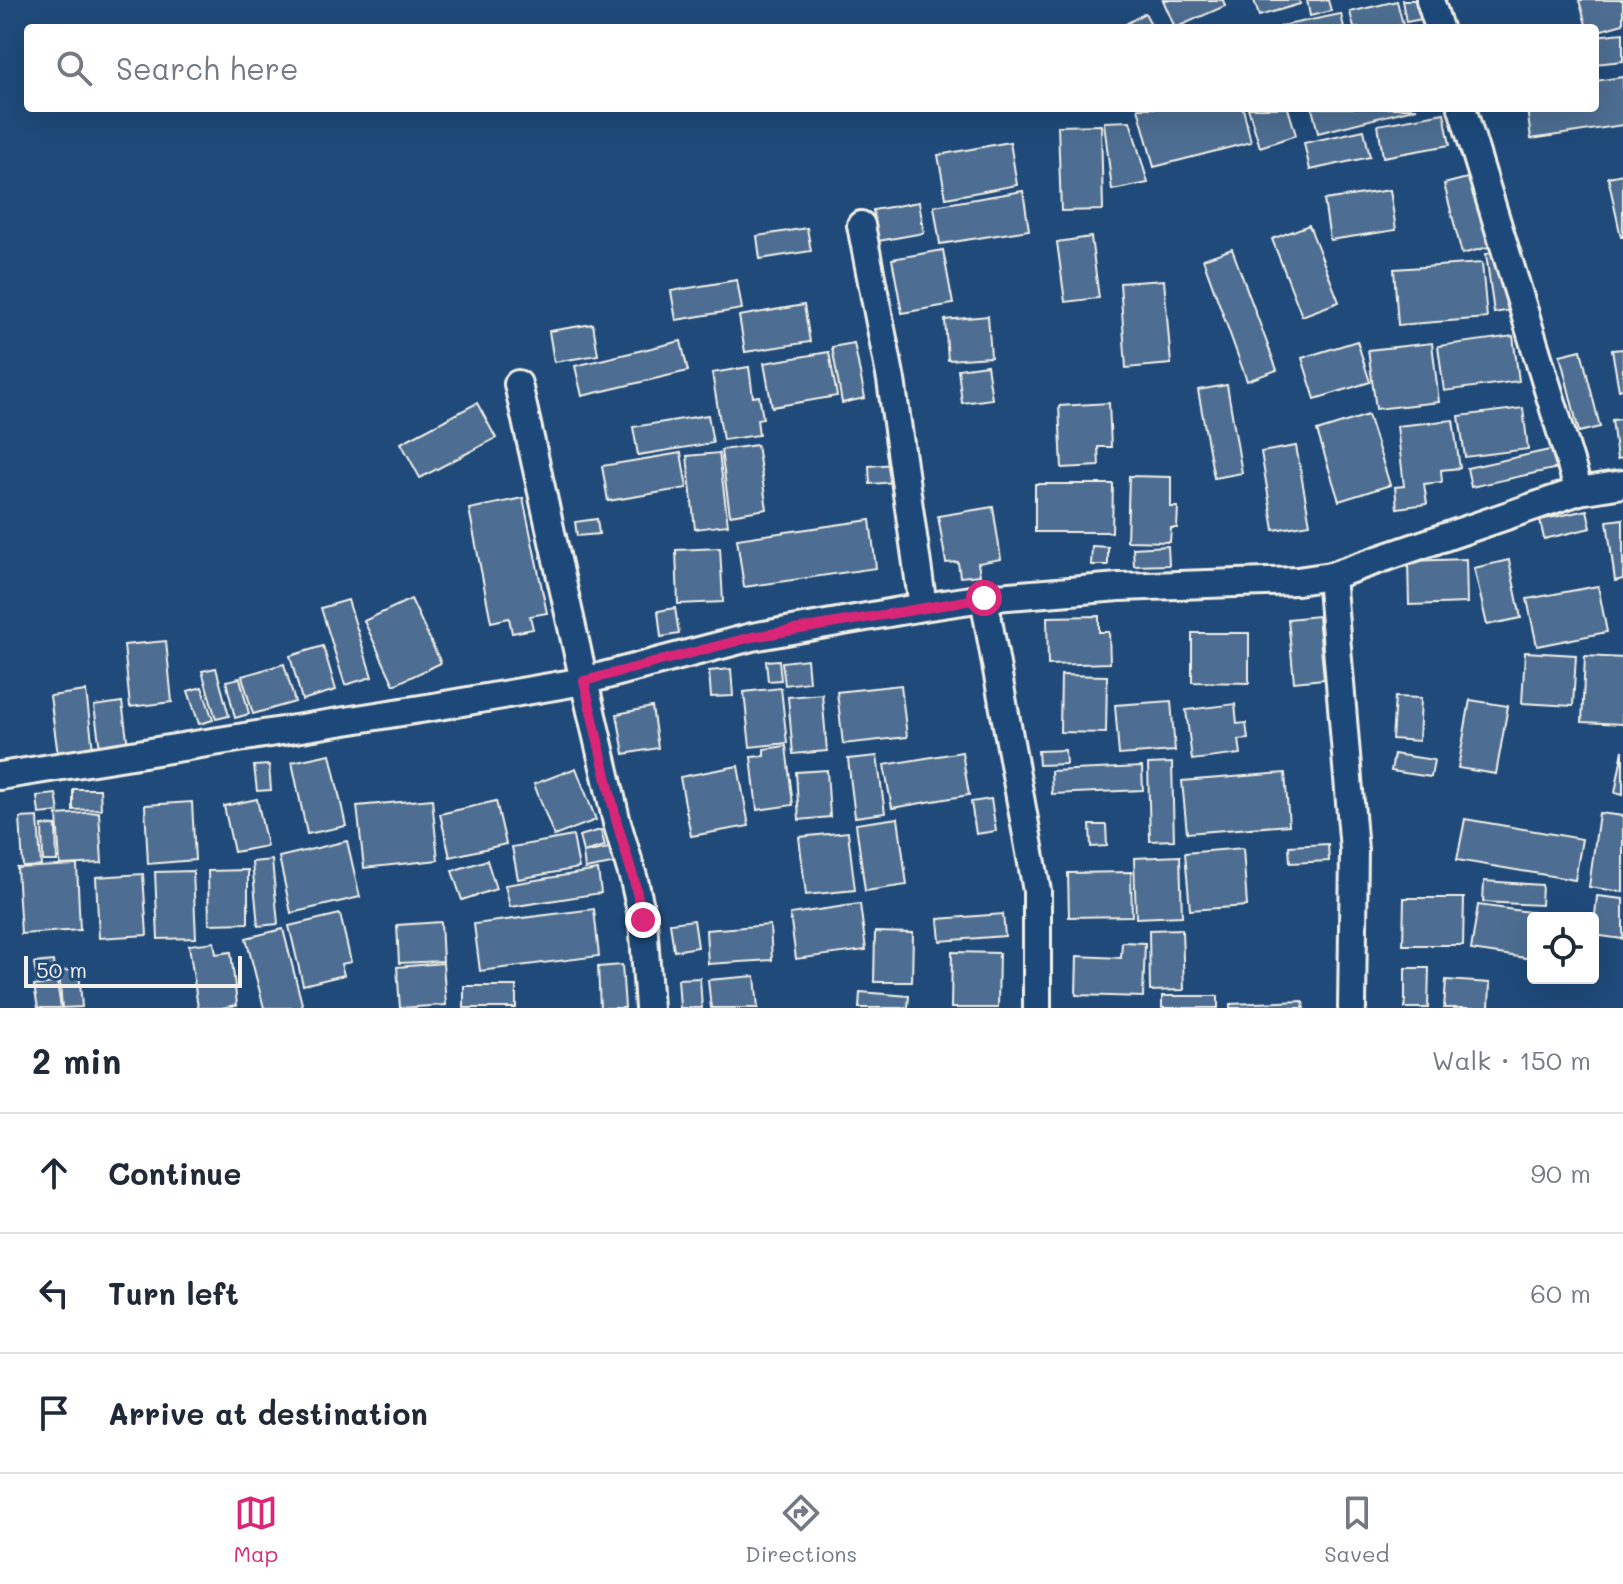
<!DOCTYPE html>
<meta charset="utf-8">
<style>
:root{--surface:#fff;--page:#f2f2f3;--text:#1f2937;--muted:#747a83;--line:#e0e1e3;--accent:#db2777}
body{margin:0;font-family:Mali,sans-serif;background:var(--page);color:var(--text)}
.controls{position:absolute;right:24px;bottom:24px;display:grid;overflow:hidden;border-radius:8px;box-shadow:0 8px 32px #0002}
.controls button{width:72px;height:72px;display:grid;place-items:center;padding:0;border:0;border-bottom:2px solid var(--line);background:var(--surface);color:var(--text);font:40px sans-serif}
.scale{position:absolute;left:24px;bottom:20px;width:218px;box-sizing:border-box;padding-left:8px;border:4px solid #f4f1e8;border-top:0;font-size:22px;line-height:28px;white-space:nowrap;color:#f4f1e8;-webkit-text-stroke:6px #1f4a7a;paint-order:stroke}
.stop{position:absolute;width:24px;height:24px;margin:-18px;border:6px solid #db2777;border-radius:50%;background:#fff}
.stop.end{background:#db2777;border-color:#fff;box-shadow:0 2px 8px #0008}
.list{margin:0;padding:0;list-style:none}
h2{display:flex;justify-content:space-between;align-items:center;height:104px;margin:0;padding:0 32px;font-size:34px}
h2 small{font-size:26px;font-weight:400;color:var(--muted)}
.list li{display:grid;grid-template-columns:52px 1fr auto;gap:24px;align-items:center;box-sizing:border-box;height:120px;padding:0 32px;border-top:2px solid var(--line)}
.list b{display:block;font-size:30px;white-space:nowrap}
.list em{font-size:26px;font-style:normal;color:var(--muted)}
.icon{flex:none;width:44px;height:44px;fill:none;stroke:currentColor;stroke-width:2;stroke-linecap:round;stroke-linejoin:round}
.map{position:relative;flex:none;width:1623px;height:1008px;overflow:hidden}
.search{position:absolute;background:var(--surface);box-shadow:0 8px 32px #0002;left:24px;right:24px;top:24px;height:88px;display:flex;align-items:center;gap:20px;box-sizing:border-box;padding:0 28px;border-radius:8px;color:var(--muted);font-size:30px}
.sheet{height:464px;background:var(--surface)}
nav{display:flex;justify-content:space-around;align-items:center;box-sizing:border-box;height:112px;border-top:2px solid var(--line);background:var(--surface);font-size:22px;color:var(--muted)}
nav a{display:grid;justify-items:center;gap:4px}
nav .on{color:var(--accent)}
.map>svg:first-child{display:block}
.building{fill:#4d6e92;stroke:#f4f1e8;stroke-width:2}
.lines{fill:none;stroke-linecap:round;stroke-linejoin:round}
.minor-casing{stroke:#f4f1e8;stroke-width:32}
.minor{stroke:#1f4a7a;stroke-width:26}
.route{stroke:#db2777;stroke-width:10}
</style>
<div class="map">
<svg width="1623" height="1008" viewBox="0 0 1623 1008">
<rect width="100%" height="100%" fill="#1f4a7a"/>
<filter id="ink" filterUnits="userSpaceOnUse"><feTurbulence type="fractalNoise" baseFrequency=".0125" numOctaves="2"/><feDisplacementMap in="SourceGraphic" scale="16" xChannelSelector="R" yChannelSelector="G"/><feConvolveMatrix kernelMatrix="1 2 1 2 8 2 1 2 1" color-interpolation-filters="sRGB"/></filter>
<g filter="url(#ink)">
<g class="building">
<polygon points="1163,0 1223,0 1225,6 1175,28"/>
<polygon points="1254,0 1299,0 1300,4 1259,16"/>
<polygon points="1307,0 1328,0 1331,11 1310,16"/>
<polygon points="1402,0 1419,0 1422,19 1406,22"/>
<polygon points="1579,0 1623,0 1623,24 1595,32 1595,28 1587,28"/>
<polygon points="1397,1 1403,25 1392,28 1354,28 1350,12"/>
<polygon points="1145,13 1153,28 1119,28"/>
<polygon points="1341,14 1344,28 1281,28 1281,26"/>
<polygon points="1623,33 1623,61 1595,64 1595,36"/>
<polygon points="1623,77 1623,125 1531,139 1527,108 1595,108 1595,81"/>
<polygon points="1138,108 1243,108 1251,142 1154,167"/>
<polygon points="1248,108 1288,108 1296,135 1260,147"/>
<polygon points="1312,108 1417,108 1318,133"/>
<polygon points="1444,113 1450,145 1383,157 1378,125"/>
<polygon points="1130,121 1148,183 1112,190 1104,122"/>
<polygon points="1101,125 1103,210 1061,211 1058,126"/>
<polygon points="1364,130 1370,157 1310,170 1304,143"/>
<polygon points="1010,142 1017,185 946,198 938,155"/>
<polygon points="1623,174 1623,237 1621,237 1608,177"/>
<polygon points="1479,175 1496,245 1462,254 1444,184"/>
<polygon points="1390,190 1396,230 1330,240 1324,200"/>
<polygon points="1023,191 1029,230 940,244 934,206"/>
<polygon points="919,202 924,233 878,241 873,210"/>
<polygon points="1309,225 1339,302 1302,316 1272,239"/>
<polygon points="807,228 811,251 760,259 757,236"/>
<polygon points="1091,237 1099,298 1065,302 1057,242"/>
<polygon points="1232,249 1277,370 1247,381 1203,259"/>
<polygon points="943,250 953,304 902,313 892,259"/>
<polygon points="1504,251 1511,310 1494,313 1486,254"/>
<polygon points="1482,263 1487,318 1398,325 1394,269"/>
<polygon points="737,280 742,309 676,320 671,291"/>
<polygon points="1164,280 1171,364 1126,368 1120,283"/>
<polygon points="804,305 810,342 745,352 739,316"/>
<polygon points="988,316 991,357 948,360 945,320"/>
<polygon points="593,324 598,355 554,362 549,331"/>
<polygon points="1513,336 1519,381 1444,391 1438,346"/>
<polygon points="681,341 688,371 582,396 575,366"/>
<polygon points="1357,341 1370,382 1315,399 1302,358"/>
<polygon points="854,343 865,398 842,403 832,347"/>
<polygon points="1432,343 1439,402 1376,409 1368,350"/>
<polygon points="1623,349 1623,389 1619,390 1612,350"/>
<polygon points="1581,350 1600,427 1579,432 1560,355"/>
<polygon points="829,352 837,396 772,407 764,363"/>
<polygon points="987,365 992,399 962,403 958,369"/>
<polygon points="749,367 753,397 759,396 763,418 757,419 759,435 723,440 712,373"/>
<polygon points="1227,385 1242,473 1214,478 1198,390"/>
<polygon points="477,403 496,438 420,478 401,443"/>
<polygon points="1109,403 1111,447 1098,447 1099,466 1062,468 1059,406"/>
<polygon points="1523,408 1528,449 1465,457 1459,416"/>
<polygon points="708,415 713,443 638,455 633,427"/>
<polygon points="1368,415 1390,485 1339,501 1317,431"/>
<polygon points="1623,419 1623,458 1617,459 1612,420"/>
<polygon points="1453,420 1460,468 1441,470 1442,482 1424,484 1427,504 1397,508 1395,487 1404,486 1397,426"/>
<polygon points="757,445 767,509 730,515 721,450"/>
<polygon points="1296,446 1310,524 1274,530 1261,452"/>
<polygon points="1554,449 1558,468 1471,487 1467,468"/>
<polygon points="681,453 687,488 608,501 602,466"/>
<polygon points="719,453 728,525 695,529 687,456"/>
<polygon points="895,464 896,482 870,484 869,466"/>
<polygon points="1129,476 1171,477 1171,507 1178,507 1177,528 1171,528 1170,542 1127,541"/>
<polygon points="1035,484 1113,484 1112,532 1035,532"/>
<polygon points="523,498 547,613 530,616 533,629 512,633 509,618 491,622 469,509"/>
<polygon points="993,507 1001,559 978,563 980,575 960,577 958,562 946,563 938,516"/>
<polygon points="1587,510 1591,528 1544,539 1540,520"/>
<polygon points="597,519 599,534 577,536 575,522"/>
<polygon points="1623,519 1623,579 1615,581 1607,521"/>
<polygon points="870,520 876,568 744,587 737,539"/>
<polygon points="1092,546 1108,547 1108,565 1091,565"/>
<polygon points="1168,546 1169,565 1134,566 1133,548"/>
<polygon points="720,548 723,602 678,604 676,550"/>
<polygon points="1466,559 1467,603 1409,605 1408,561"/>
<polygon points="1509,560 1521,618 1487,625 1474,568"/>
<polygon points="1598,586 1607,632 1537,646 1527,599"/>
<polygon points="411,599 441,663 394,685 364,621"/>
<polygon points="348,600 372,677 345,685 321,608"/>
<polygon points="675,608 679,634 661,637 658,611"/>
<polygon points="1099,616 1099,632 1109,632 1110,663 1048,665 1047,617"/>
<polygon points="1318,616 1324,679 1294,682 1288,619"/>
<polygon points="1192,633 1249,633 1249,683 1192,682"/>
<polygon points="166,641 172,702 130,707 124,645"/>
<polygon points="323,646 336,690 302,700 290,656"/>
<polygon points="1525,652 1576,655 1573,706 1522,703"/>
<polygon points="1585,656 1623,658 1622,724 1582,722"/>
<polygon points="807,659 809,682 785,685 782,662"/>
<polygon points="779,660 781,680 768,681 766,661"/>
<polygon points="284,664 295,702 253,714 242,676"/>
<polygon points="216,668 229,716 216,719 202,671"/>
<polygon points="731,669 733,696 711,697 709,671"/>
<polygon points="1061,675 1107,676 1106,733 1060,732"/>
<polygon points="240,678 249,714 235,718 226,681"/>
<polygon points="901,685 907,737 843,744 837,692"/>
<polygon points="202,687 213,720 199,724 188,691"/>
<polygon points="781,688 787,743 750,747 744,692"/>
<polygon points="86,691 93,750 58,755 50,696"/>
<polygon points="822,694 827,751 793,754 788,697"/>
<polygon points="1395,697 1421,698 1419,741 1392,739"/>
<polygon points="1470,700 1508,706 1496,774 1458,768"/>
<polygon points="1171,701 1175,751 1119,755 1115,705"/>
<polygon points="122,702 128,746 100,749 94,706"/>
<polygon points="1235,704 1237,724 1246,723 1248,739 1239,740 1241,754 1192,760 1186,710"/>
<polygon points="652,707 658,748 624,754 617,714"/>
<polygon points="786,746 793,805 757,810 751,757 764,756 764,749"/>
<polygon points="1065,750 1066,764 1039,765 1038,751"/>
<polygon points="1623,750 1623,795 1615,793"/>
<polygon points="962,752 969,795 892,808 884,765"/>
<polygon points="330,754 346,826 307,834 292,762"/>
<polygon points="1394,754 1434,760 1431,777 1391,771"/>
<polygon points="877,756 885,813 855,817 848,759"/>
<polygon points="1172,763 1174,840 1150,841 1148,764"/>
<polygon points="269,765 271,790 257,791 254,766"/>
<polygon points="738,766 749,826 691,836 680,777"/>
<polygon points="1142,767 1143,790 1052,794 1051,771"/>
<polygon points="576,768 596,820 554,836 534,784"/>
<polygon points="827,770 830,817 799,820 796,772"/>
<polygon points="1285,773 1289,825 1187,833 1182,781"/>
<polygon points="73,789 100,789 101,809 73,810"/>
<polygon points="56,794 59,812 39,814 37,796"/>
<polygon points="257,799 267,846 234,852 224,806"/>
<polygon points="432,799 438,860 364,868 357,806"/>
<polygon points="991,799 996,831 976,834 971,802"/>
<polygon points="496,801 506,844 450,857 440,814"/>
<polygon points="192,802 195,860 148,864 145,805"/>
<polygon points="99,812 102,863 60,865 57,815"/>
<polygon points="1599,813 1623,816 1623,892 1589,887"/>
<polygon points="38,817 41,866 23,867 20,818"/>
<polygon points="898,818 907,885 865,891 856,824"/>
<polygon points="1465,819 1582,839 1575,880 1457,860"/>
<polygon points="42,825 56,826 57,861 43,861"/>
<polygon points="1090,825 1106,825 1107,846 1091,847"/>
<polygon points="601,830 605,846 583,852 579,836"/>
<polygon points="848,832 855,890 806,895 799,837"/>
<polygon points="573,836 579,868 518,879 512,847"/>
<polygon points="347,841 360,897 291,913 279,857"/>
<polygon points="1328,844 1329,861 1290,863 1289,846"/>
<polygon points="614,847 617,863 585,869 583,853"/>
<polygon points="1243,848 1247,906 1190,910 1185,853"/>
<polygon points="1180,856 1182,916 1136,918 1134,858"/>
<polygon points="272,860 278,924 258,926 252,862"/>
<polygon points="487,860 496,889 462,900 452,871"/>
<polygon points="77,865 80,930 21,934 17,868"/>
<polygon points="248,870 248,923 209,924 208,871"/>
<polygon points="598,870 601,893 510,907 505,885"/>
<polygon points="193,871 196,938 158,939 155,872"/>
<polygon points="1131,872 1132,916 1069,917 1068,873"/>
<polygon points="143,874 147,935 99,938 96,877"/>
<polygon points="1484,881 1542,885 1541,905 1483,902"/>
<polygon points="1597,896 1623,899 1623,939 1593,935"/>
<polygon points="1404,898 1464,898 1463,945 1403,945"/>
<polygon points="860,904 866,950 796,959 790,914"/>
<polygon points="1478,905 1566,917 1565,918 1533,918 1533,959 1471,950"/>
<polygon points="594,909 599,956 480,971 474,924"/>
<polygon points="340,914 351,962 341,964 344,975 303,985 289,926"/>
<polygon points="1003,914 1005,936 940,941 938,919"/>
<polygon points="694,920 698,947 674,951 670,923"/>
<polygon points="441,922 443,961 399,963 397,925"/>
<polygon points="770,925 772,960 708,964 706,930"/>
<polygon points="283,929 303,1008 264,1008 246,938"/>
<polygon points="1182,929 1184,990 1150,991 1149,930"/>
<polygon points="875,932 913,933 912,982 874,982"/>
<polygon points="214,942 216,954 231,952 237,1005 221,1008 198,1008 189,945"/>
<polygon points="1122,942 1145,943 1143,997 1076,995 1077,956 1121,958"/>
<polygon points="952,952 999,953 998,1008 951,1008"/>
<polygon points="53,961 55,979 37,982 34,963"/>
<polygon points="443,963 446,1005 400,1008 397,967"/>
<polygon points="622,965 625,1008 600,1008 598,967"/>
<polygon points="1405,968 1429,968 1428,1008 1405,1008"/>
<polygon points="79,970 82,1007 62,1008 59,971"/>
<polygon points="755,976 758,1008 711,1008 708,980"/>
<polygon points="700,978 702,1008 680,1008 678,979"/>
<polygon points="1446,980 1490,983 1489,1008 1444,1008"/>
<polygon points="57,982 61,1008 38,1008 34,986"/>
<rect x="464" y="986" width="52" height="22"/>
<polygon points="860,992 909,996 908,1008 859,1008"/>
<rect x="1162" y="996" width="56" height="12"/>
<polygon points="1303,1001 1304,1008 1230,1008 1230,1004"/>
</g>
<g class="lines">
<defs>
<g id="minor">
<polyline points="1430,0 1439,28"/>
<polyline points="1462,108 1579,491"/>
<polyline points="861,225 891,380 923,607"/>
<polyline points="518,384 584,681 617,823 634,880 643,920 649,1008"/>
<polyline points="1331,576 1354,850 1352,1008"/>
<polyline points="984,598 1037,891 1037,1008"/>
<polyline points="0,776 433,707 584,681 752,637 923,607 984,598 1119,587 1297,581 1331,576 1579,491 1623,484"/>
</g>
</defs>
<use href="#minor" class="minor-casing"/>
<use href="#minor" class="minor"/>
</g>
</g>
<g class="lines" filter="url(#ink)">
<polyline class="route" points="643,920 634,880 617,823 584,681 752,637 984,598"/>
</g>
</svg>
<div class="controls">
<button><svg class="icon" aria-label="locate" viewBox="0 0 24 24"><circle cx="12" cy="12" r="6"/><path d="M12 2v4M12 18v4M2 12h4M18 12h4"/></svg></button>
</div>
<div class="scale">50 m</div>
<div class="stop" style="left:984px;top:598px"></div>
<div class="stop end" style="left:643px;top:920px"></div>
<div class="search"><svg class="icon" aria-label="search" viewBox="0 0 24 24"><circle cx="10" cy="10" r="6"/><path d="M15 15l6 6"/></svg>Search here</div>
</div>
<section class="sheet">
<h2>2 min<small>Walk · 150 m</small></h2>
<ul class="list">
<li><svg class="icon" aria-label="ahead" viewBox="0 0 24 24"><path d="M12 20V5M6 11l6-6 6 6"/></svg><div><b>Continue</b></div><em>90 m</em></li>
<li><svg class="icon" aria-label="left" viewBox="0 0 24 24"><path d="M17 20v-9H6M10 6l-5 5 5 5"/></svg><div><b>Turn left</b></div><em>60 m</em></li>
<li><svg class="icon" aria-label="arrive" viewBox="0 0 24 24"><path d="M6 21V4h12l-3 4 3 4H6"/></svg><div><b>Arrive at destination</b></div></li>
</ul>
</section>
<nav>
<a class="on"><svg class="icon" aria-label="map" viewBox="0 0 24 24"><path d="M3 6l6-2 6 2 6-2v14l-6 2-6-2-6 2zM9 4v14M15 6v14"/></svg>Map</a>
<a><svg class="icon" aria-label="directions" viewBox="0 0 24 24"><path d="M12 3l9 9-9 9-9-9zM9 14v-3h6M13 9l2 2-2 2"/></svg>Directions</a>
<a><svg class="icon" aria-label="saved" viewBox="0 0 24 24"><path d="M7 4h10v16l-5-4-5 4z"/></svg>Saved</a>
</nav>
